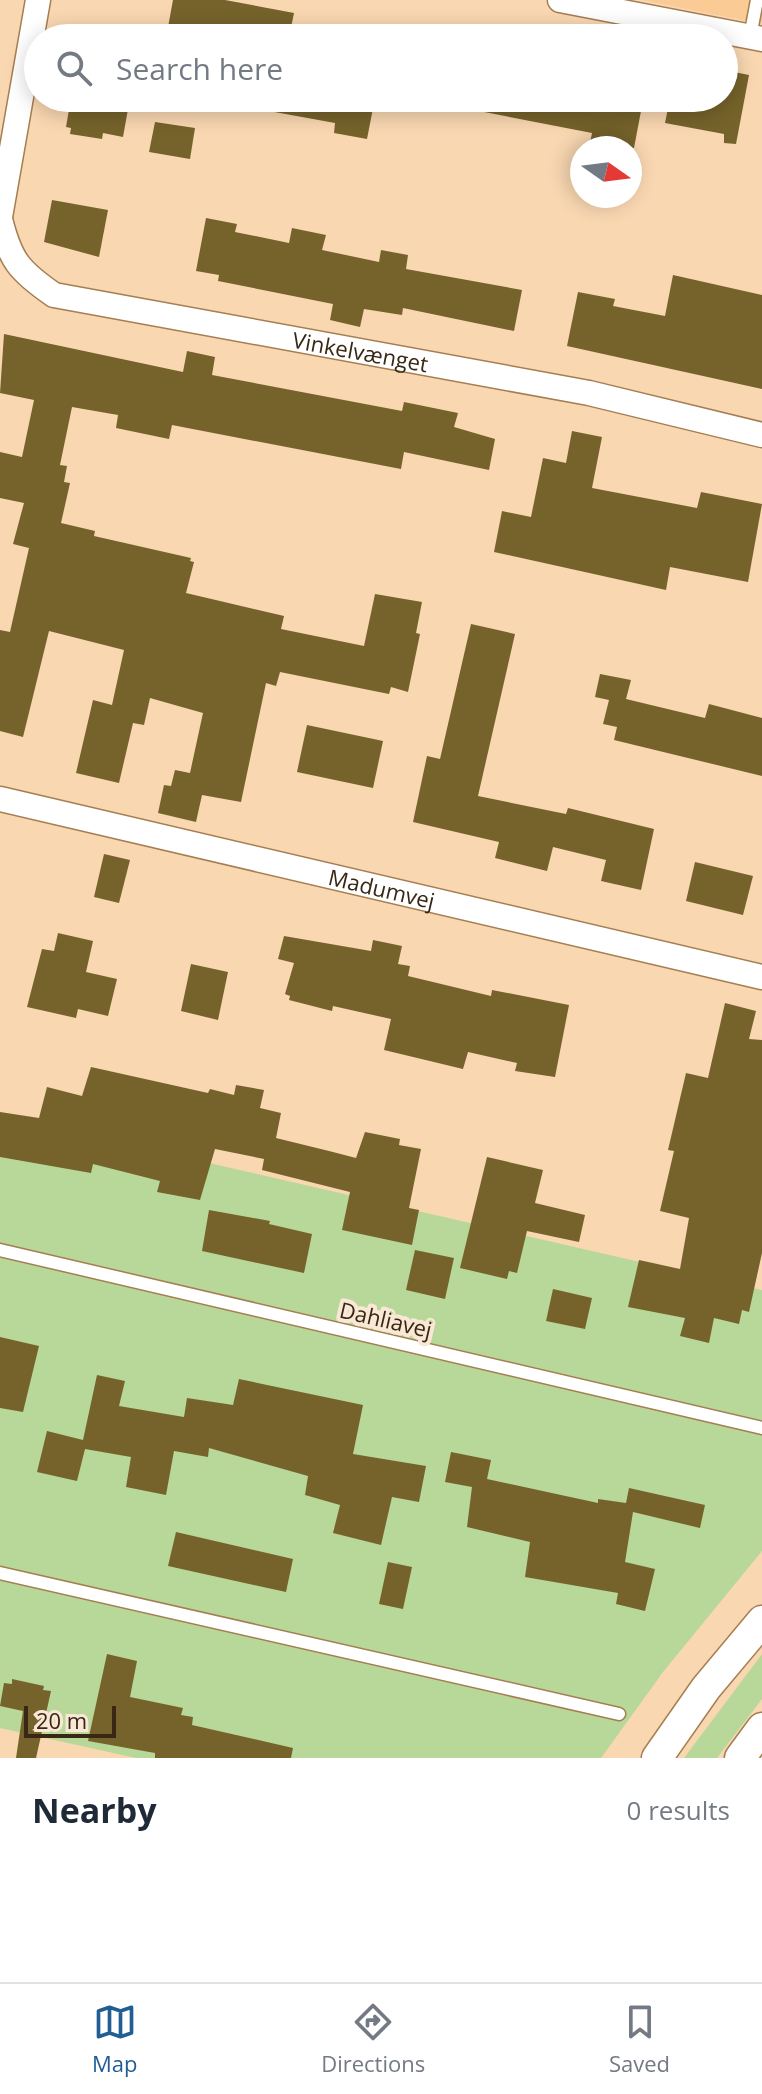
<!DOCTYPE html>
<meta charset="utf-8">
<style>
:root{--surface:#fff;--page:#f6f6f7;--text:#1f2937;--muted:#747a83;--line:#e0e1e3;--accent:#225d94}
body{margin:0;font-family:"Open Sans",sans-serif;background:var(--page);color:var(--text)}
.compass{position:absolute;left:570px;top:136px;width:72px;height:72px;border-radius:50%;background:var(--surface);box-shadow:0 4px 20px #0003;rotate:104deg}
.scale{position:absolute;left:24px;bottom:20px;width:92px;box-sizing:border-box;padding-left:8px;border:4px solid #372714;border-top:0;font-size:22px;line-height:28px;white-space:nowrap;color:#372714;-webkit-text-stroke:6px #f9e8d5;paint-order:stroke}
.list{margin:0;padding:0;list-style:none}
h2{display:flex;justify-content:space-between;align-items:center;height:104px;margin:0;padding:0 32px;font-size:34px}
h2 small{font-size:26px;font-weight:400;color:var(--muted)}
.icon{flex:none;width:44px;height:44px;fill:none;stroke:currentColor;stroke-width:2;stroke-linecap:round;stroke-linejoin:round}
.map{position:relative;flex:none;width:762px;height:1758px;overflow:hidden}
.search{position:absolute;background:var(--surface);box-shadow:0 4px 20px #0003;left:24px;right:24px;top:24px;height:88px;display:flex;align-items:center;gap:20px;box-sizing:border-box;padding:0 28px;border-radius:44px;color:var(--muted);font-size:30px}
.sheet{height:224px;background:var(--surface)}
nav{display:flex;justify-content:space-around;align-items:center;box-sizing:border-box;height:112px;border-top:2px solid var(--line);background:var(--surface);font-size:22px;color:var(--muted)}
nav a{display:grid;justify-items:center;gap:4px}
nav .on{color:var(--accent)}
.map>svg:first-child{display:block}
.built{fill:#facb95}
.green{fill:#b7d899}
.building{fill:#76632b}
.lines{fill:none;stroke-linecap:round;stroke-linejoin:round}
.service-casing{stroke:#a57e51;stroke-width:15}
.minor-casing{stroke:#a57e51;stroke-width:27}
.tertiary-casing{stroke:#a57e51;stroke-width:33}
.service{stroke:#fff;stroke-width:12}
.minor{stroke:#fff;stroke-width:24}
.tertiary{stroke:#fff;stroke-width:30}
.labels{text-anchor:middle;dominant-baseline:central;stroke-width:8;stroke-linejoin:round;paint-order:stroke}
.street-label{font-size:22px;fill:#372714;stroke:#f9e8d5}
</style>
<div class="map">
<svg width="762" height="1758" viewBox="0 0 762 1758">
<rect width="100%" height="100%" fill="#f9d7b1"/>
<polygon class="built" points="642,0 762,0 762,24"/>
<g class="green">
<polygon points="0,1115 762,1290 762,1551 663,1672 601,1758 136,1758 0,1728"/>
<polygon points="762,1654 762,1699 717,1758 684,1758"/>
</g>
<g class="building">
<polygon points="173,0 225,0 294,13 289,38 225,38 168,27"/>
<polygon points="724,70 749,75 736,144 724,143 724,134 665,123 670,98 724,98"/>
<polygon points="71,98 130,98 123,137 103,133 102,139 70,134 71,128 66,127"/>
<polygon points="270,98 375,98 367,139 334,133 335,123 269,111"/>
<polygon points="475,98 573,98 641,111 634,148 589,148 592,133 474,110"/>
<polygon points="155,122 195,128 190,159 149,152"/>
<polygon points="52,200 108,210 99,257 44,242"/>
<polygon points="206,218 237,224 235,232 289,243 292,228 326,235 322,250 379,262 381,250 408,255 406,269 522,290 514,331 403,308 402,315 364,309 360,327 330,320 333,304 218,281 219,275 196,271"/>
<polygon points="673,275 762,295 762,389 567,346 578,292 615,299 613,306 665,316"/>
<polygon points="4,334 183,372 187,351 215,357 212,375 402,411 404,402 458,413 454,427 495,439 489,470 404,452 401,469 172,425 169,439 116,428 118,415 72,407 60,465 67,466 64,482 70,483 61,523 95,531 94,536 191,558 190,561 194,562 186,593 284,616 281,629 364,646 375,594 422,602 416,633 420,634 408,692 391,687 389,694 280,672 276,686 266,683 241,802 202,795 196,822 158,813 164,785 171,786 175,770 190,773 203,713 150,698 144,725 133,723 119,783 76,773 93,700 112,705 124,650 49,631 23,737 0,731 0,630 10,632 29,548 13,544 24,503 0,498 0,452 22,457 34,400 0,393"/>
<polygon points="572,431 602,437 592,488 697,508 701,492 762,504 748,582 670,567 666,590 494,552 502,511 531,517 543,458 566,463"/>
<polygon points="471,624 515,634 478,796 566,814 568,808 654,829 641,890 601,881 606,860 553,847 547,871 495,858 499,842 413,822 427,756 440,759"/>
<polygon points="600,674 631,680 626,699 705,718 709,704 762,718 762,776 614,740 617,727 603,724 609,700 595,697"/>
<polygon points="307,725 383,741 373,788 297,772"/>
<polygon points="104,854 130,860 119,903 94,897"/>
<polygon points="695,862 753,876 743,915 686,901"/>
<polygon points="58,933 93,941 86,972 117,979 108,1016 78,1009 76,1018 27,1007 42,949 54,951"/>
<polygon points="284,936 371,951 373,940 402,946 398,964 410,966 408,976 491,996 492,990 569,1005 555,1077 515,1071 517,1063 468,1052 463,1069 384,1050 391,1019 333,1006 332,1011 289,1000 290,996 285,994 294,963 278,959"/>
<polygon points="191,964 228,972 218,1020 181,1011"/>
<polygon points="725,1003 756,1011 749,1039 762,1040 762,1253 749,1312 742,1310 739,1324 714,1318 709,1343 680,1336 685,1318 628,1307 639,1260 680,1269 689,1218 660,1211 674,1151 668,1150 686,1073 708,1078"/>
<polygon points="91,1067 208,1093 210,1089 234,1095 236,1085 264,1090 260,1108 281,1113 276,1138 329,1151 356,1158 365,1132 400,1139 399,1145 421,1149 409,1208 419,1210 412,1245 342,1230 350,1192 262,1170 264,1159 215,1149 200,1200 157,1192 160,1181 93,1164 91,1173 0,1157 0,1112 39,1118 47,1087 82,1096"/>
<polygon points="487,1157 543,1170 535,1203 585,1215 579,1242 527,1231 517,1273 509,1271 507,1279 460,1268"/>
<polygon points="209,1210 270,1221 269,1224 312,1234 304,1273 202,1251"/>
<polygon points="415,1250 454,1258 445,1299 406,1290"/>
<polygon points="553,1289 592,1298 585,1329 546,1321"/>
<polygon points="0,1337 39,1346 23,1412 0,1408"/>
<polygon points="97,1375 125,1381 119,1406 184,1417 187,1398 233,1405 239,1379 363,1405 353,1454 426,1466 419,1502 392,1497 381,1545 333,1533 340,1505 305,1495 308,1476 209,1448 208,1457 174,1451 166,1495 126,1487 131,1457 85,1449 77,1481 37,1472 47,1431 83,1440"/>
<polygon points="451,1452 491,1460 487,1479 598,1503 598,1499 626,1503 629,1488 705,1505 700,1528 633,1512 625,1562 655,1569 645,1611 616,1604 618,1593 525,1577 530,1542 467,1527 472,1487 445,1482"/>
<polygon points="176,1532 293,1559 286,1592 168,1566"/>
<polygon points="388,1562 412,1567 403,1609 379,1604"/>
<polygon points="107,1654 137,1661 130,1697 183,1708 181,1715 193,1717 192,1725 293,1748 291,1758 155,1758 155,1753 88,1741"/>
<polygon points="12,1679 44,1686 43,1690 51,1691 36,1758 16,1758 23,1711 0,1706 4,1683 12,1684"/>
</g>
<g class="lines">
<defs>
<g id="service">
<polyline points="750,37 757,0"/>
<polyline points="0,1250 762,1428"/>
<polyline points="0,1573 619,1714"/>
</g>
<g id="minor">
<polyline points="560,0 762,39"/>
<polyline points="0,217 38,0"/>
<path id="s1" d="M0,219C10,260 19,271 54,295L589,393L762,435"/>
<path id="s2" d="M0,799L762,977"/>
</g>
<g id="tertiary">
<polyline points="657,1758 706,1688 762,1621"/>
<polyline points="740,1758 762,1728"/>
</g>
</defs>
<use href="#service" class="service-casing"/>
<use href="#minor" class="minor-casing"/>
<use href="#tertiary" class="tertiary-casing"/>
<use href="#service" class="service"/>
<use href="#minor" class="minor"/>
<use href="#tertiary" class="tertiary"/>
</g>
<g class="labels">
<g class="street-label">
<text stroke="none"><textPath href="#s1" startOffset="408">Vinkelvænget</textPath></text>
<text stroke="none"><textPath href="#s2" startOffset="392">Madumvej</textPath></text>
<text transform="translate(386 1319) rotate(13)">Dahliavej</text>
</g>
</g>
</svg>
<svg class="compass" viewBox="-18 -18 36 36"><path d="M0-13l5 13h-10z" fill="#e53935"/><path d="M0 13l5-13h-10z" fill="#747a83"/></svg>
<div class="scale">20 m</div>
<div class="search"><svg class="icon" aria-label="search" viewBox="0 0 24 24"><circle cx="10" cy="10" r="6"/><path d="M15 15l6 6"/></svg>Search here</div>
</div>
<section class="sheet">
<h2>Nearby<small>0 results</small></h2>
<ul class="list">
</ul>
</section>
<nav>
<a class="on"><svg class="icon" aria-label="map" viewBox="0 0 24 24"><path d="M3 6l6-2 6 2 6-2v14l-6 2-6-2-6 2zM9 4v14M15 6v14"/></svg>Map</a>
<a><svg class="icon" aria-label="directions" viewBox="0 0 24 24"><path d="M12 3l9 9-9 9-9-9zM9 14v-3h6M13 9l2 2-2 2"/></svg>Directions</a>
<a><svg class="icon" aria-label="saved" viewBox="0 0 24 24"><path d="M7 4h10v16l-5-4-5 4z"/></svg>Saved</a>
</nav>
